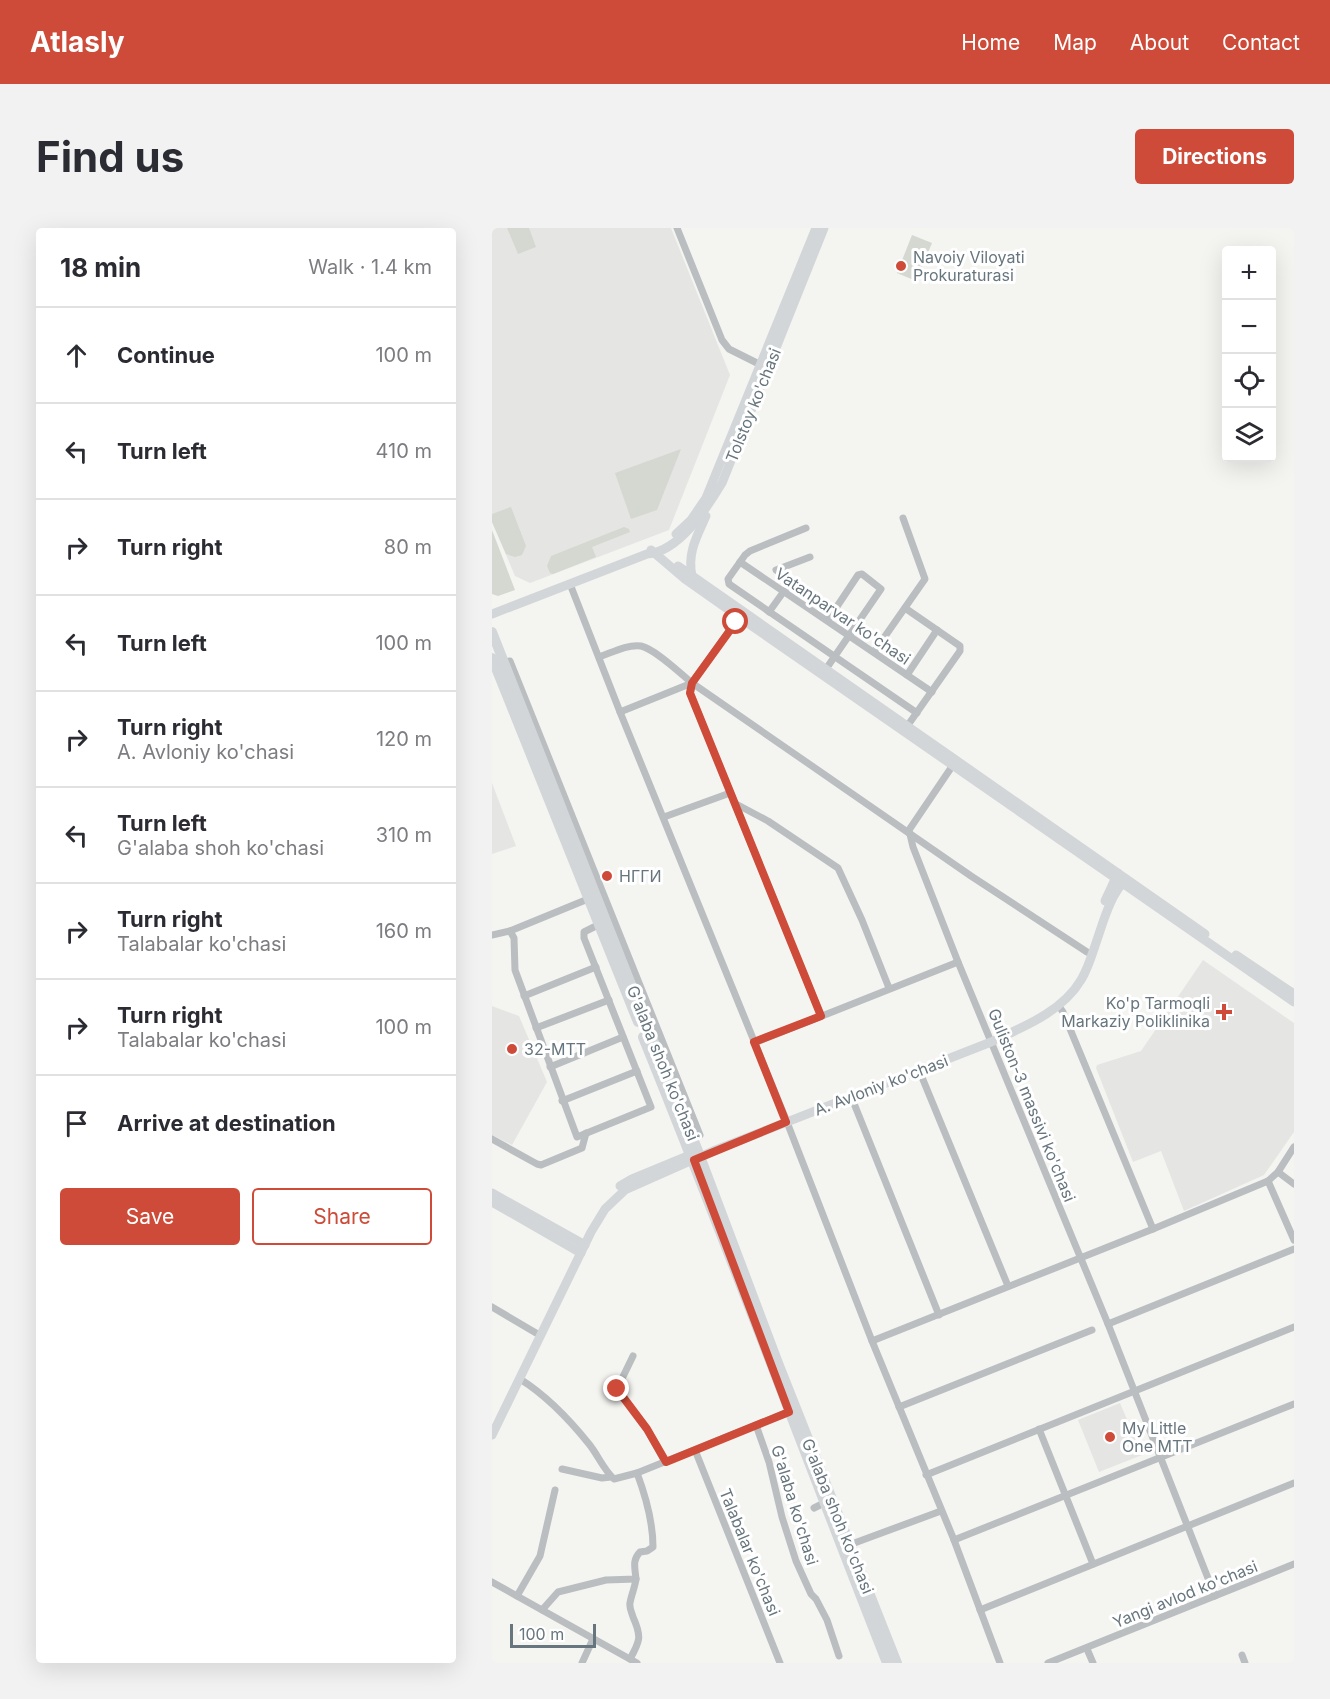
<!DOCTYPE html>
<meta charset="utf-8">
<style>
:root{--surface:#fff;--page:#f2f2f3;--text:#2b2b33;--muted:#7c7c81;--line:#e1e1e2;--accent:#cd4b38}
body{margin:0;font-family:Inter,sans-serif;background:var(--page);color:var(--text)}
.controls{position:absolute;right:18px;top:18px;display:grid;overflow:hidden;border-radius:6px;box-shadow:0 6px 24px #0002}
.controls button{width:54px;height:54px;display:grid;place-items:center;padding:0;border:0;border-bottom:2px solid var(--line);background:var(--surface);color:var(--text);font:30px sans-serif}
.scale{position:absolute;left:18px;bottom:15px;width:86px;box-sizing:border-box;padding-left:6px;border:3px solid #67767e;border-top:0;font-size:16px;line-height:21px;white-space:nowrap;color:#67767e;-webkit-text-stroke:4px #fff;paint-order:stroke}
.stop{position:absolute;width:18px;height:18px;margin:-14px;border:4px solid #cd4b38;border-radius:50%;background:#fff}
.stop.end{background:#cd4b38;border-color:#fff;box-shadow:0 2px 6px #0008}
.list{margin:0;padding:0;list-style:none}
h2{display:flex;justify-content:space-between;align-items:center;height:78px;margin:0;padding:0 24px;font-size:26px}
h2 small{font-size:20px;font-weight:400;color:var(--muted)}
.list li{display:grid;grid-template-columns:39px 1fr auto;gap:18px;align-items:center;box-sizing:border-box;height:96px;padding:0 24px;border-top:2px solid var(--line)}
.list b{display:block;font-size:22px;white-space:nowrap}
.list p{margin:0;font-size:20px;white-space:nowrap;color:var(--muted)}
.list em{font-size:20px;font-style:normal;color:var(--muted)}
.actions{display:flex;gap:12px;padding:18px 24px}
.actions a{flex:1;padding:14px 0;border:2px solid var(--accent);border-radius:6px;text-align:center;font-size:21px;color:var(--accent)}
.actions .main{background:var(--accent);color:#fff}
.icon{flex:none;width:33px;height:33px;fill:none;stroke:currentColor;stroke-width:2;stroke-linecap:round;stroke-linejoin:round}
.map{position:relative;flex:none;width:802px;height:1435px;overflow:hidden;border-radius:6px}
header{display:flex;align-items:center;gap:36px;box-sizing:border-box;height:84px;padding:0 30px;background:var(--accent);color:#fff}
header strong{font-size:28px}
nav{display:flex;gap:33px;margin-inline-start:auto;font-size:21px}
.intro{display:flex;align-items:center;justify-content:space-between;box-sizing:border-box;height:144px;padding:0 36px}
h1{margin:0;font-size:42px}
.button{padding:15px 27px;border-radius:6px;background:var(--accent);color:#fff;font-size:21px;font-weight:700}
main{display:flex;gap:36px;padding:0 36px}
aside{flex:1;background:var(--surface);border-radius:6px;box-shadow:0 6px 24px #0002}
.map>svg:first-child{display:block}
.built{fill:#e5e5e4}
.green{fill:#d4d8d1}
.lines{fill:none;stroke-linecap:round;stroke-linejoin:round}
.street{stroke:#babec0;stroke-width:7}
.secondary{stroke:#d2d6d9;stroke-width:9}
.primary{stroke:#d2d6d9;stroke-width:10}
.route{stroke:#cd4b38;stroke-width:8}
.poi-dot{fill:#cd4b38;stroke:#fff;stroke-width:2}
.labels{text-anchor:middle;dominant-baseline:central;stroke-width:6;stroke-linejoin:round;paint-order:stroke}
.poi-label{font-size:16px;fill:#67767e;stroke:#fff;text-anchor:start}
.street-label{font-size:16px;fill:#67767e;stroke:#fff}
</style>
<header>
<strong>Atlasly</strong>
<nav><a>Home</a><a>Map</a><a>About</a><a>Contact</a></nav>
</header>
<div class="intro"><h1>Find us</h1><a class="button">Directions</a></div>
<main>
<aside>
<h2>18 min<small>Walk · 1.4 km</small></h2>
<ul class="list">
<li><svg class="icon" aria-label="ahead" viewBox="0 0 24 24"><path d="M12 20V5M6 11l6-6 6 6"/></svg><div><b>Continue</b></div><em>100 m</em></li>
<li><svg class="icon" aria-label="left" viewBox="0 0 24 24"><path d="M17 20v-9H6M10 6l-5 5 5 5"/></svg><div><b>Turn left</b></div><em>410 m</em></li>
<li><svg class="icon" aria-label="right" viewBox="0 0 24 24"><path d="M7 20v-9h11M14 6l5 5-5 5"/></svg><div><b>Turn right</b></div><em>80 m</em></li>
<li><svg class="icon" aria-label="left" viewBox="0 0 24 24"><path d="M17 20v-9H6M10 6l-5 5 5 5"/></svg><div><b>Turn left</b></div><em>100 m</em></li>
<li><svg class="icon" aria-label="right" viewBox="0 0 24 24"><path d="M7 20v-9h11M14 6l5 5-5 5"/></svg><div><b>Turn right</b><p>A. Avloniy ko'chasi</p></div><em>120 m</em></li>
<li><svg class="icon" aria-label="left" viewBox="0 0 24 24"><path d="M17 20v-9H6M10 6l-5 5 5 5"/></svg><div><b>Turn left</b><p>G'alaba shoh ko'chasi</p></div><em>310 m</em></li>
<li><svg class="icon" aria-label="right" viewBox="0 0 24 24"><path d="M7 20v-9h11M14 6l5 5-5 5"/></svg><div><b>Turn right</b><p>Talabalar ko'chasi</p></div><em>160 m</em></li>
<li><svg class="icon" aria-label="right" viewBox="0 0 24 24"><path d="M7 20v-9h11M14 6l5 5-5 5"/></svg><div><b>Turn right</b><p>Talabalar ko'chasi</p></div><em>100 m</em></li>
<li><svg class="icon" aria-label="arrive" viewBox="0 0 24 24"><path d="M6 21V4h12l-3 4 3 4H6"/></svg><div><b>Arrive at destination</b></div></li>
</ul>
<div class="actions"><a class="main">Save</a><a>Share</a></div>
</aside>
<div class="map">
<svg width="802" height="1435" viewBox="0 0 802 1435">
<rect width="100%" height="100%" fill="#f4f4f1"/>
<g class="built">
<polygon points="0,0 179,0 238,147 177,302 38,355 23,348 0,294"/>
<polygon points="0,555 24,618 0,626"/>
<polygon points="711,732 802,795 802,904 772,947 692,983 669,923 641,934 604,840 605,837 649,823"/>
<polygon points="0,778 27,788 55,854 20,917 0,907"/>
<polygon points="628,1175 650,1227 607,1244 586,1192"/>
</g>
<g class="green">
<polygon points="15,0 37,0 44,19 26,26"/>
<polygon points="420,7 440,15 424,53 405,45"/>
<polygon points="189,221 165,282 139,291 123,245"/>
<polygon points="19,279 34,318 30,327 23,329 14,326 0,294 0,286"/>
<polygon points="132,299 137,301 138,304 100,319 104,329 61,346 58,345 55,338 59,328"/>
<polygon points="0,302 23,362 6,368 0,366"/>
</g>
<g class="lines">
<g class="street">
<polyline points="185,0 230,112 237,121 267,136"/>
<polyline points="314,300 258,323 253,327 236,351 237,356 425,485"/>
<polyline points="318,329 284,342 343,382"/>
<polyline points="248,334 440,464"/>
<polyline points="78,356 128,484 293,889 380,1113 462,1312 508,1435"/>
<polyline points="413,380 468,418 468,423 416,497"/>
<polyline points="277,384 300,352"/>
<polyline points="247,389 200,455 198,465 329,788"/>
<polyline points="382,424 433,351 411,290"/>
<path d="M107,429C119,425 135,416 149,418C163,421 188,445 200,455L479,648L595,724"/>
<polyline points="12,434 18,433 208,907"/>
<polyline points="334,441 389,361 370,346 366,347 336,392"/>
<polyline points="415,447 445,402"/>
<polyline points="128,484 200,455"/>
<polyline points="461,537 417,602 421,619 466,734 616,1096 723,1368"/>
<polyline points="244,576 276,593 346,640 370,692 397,760"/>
<polyline points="172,589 238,565"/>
<polyline points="18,703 22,710 23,742 85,909 159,879 92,710 92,704 106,697"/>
<polyline points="0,707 18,703 96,671"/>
<polyline points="32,768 104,739"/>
<polyline points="566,777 571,784 661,1001"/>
<polyline points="44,800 117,772"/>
<polyline points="262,815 466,734"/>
<polyline points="58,839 131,809"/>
<polyline points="427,842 516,1058"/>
<polyline points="359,868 447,1087"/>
<polyline points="70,873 145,843"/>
<polyline points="0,911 45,936 49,937 90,920 94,905"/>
<polyline points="786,944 802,956"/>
<polyline points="776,953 802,1012"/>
<polyline points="0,1079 44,1105"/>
<polyline points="616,1096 802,1021"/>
<polyline points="380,1113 661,1001 776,953 786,944 802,919"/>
<polyline points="141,1128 125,1161 155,1201 173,1234"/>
<path d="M28,1151C55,1168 77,1191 97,1216C106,1227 111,1241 122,1251L145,1245L296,1184"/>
<polyline points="407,1179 600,1102"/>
<polyline points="264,1197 277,1234 290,1289 304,1333 319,1366 324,1371 335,1392 347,1428"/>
<polyline points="547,1201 601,1336"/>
<polyline points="203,1222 288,1435"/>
<polyline points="70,1241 110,1250 119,1249"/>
<polyline points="434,1247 802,1099"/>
<polyline points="322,1280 332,1275"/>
<polyline points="462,1312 802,1176"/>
<polyline points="357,1317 449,1283"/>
<polyline points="0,1354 145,1435"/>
<polyline points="25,1368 48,1328 63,1262"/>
<path d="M50,1382L66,1364L114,1352L144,1351C143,1340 140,1332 148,1324L155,1323L161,1319C161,1293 154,1269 145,1245"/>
<polyline points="488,1382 802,1255"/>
<polyline points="595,1421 601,1435"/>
<polyline points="750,1427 753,1435"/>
<path d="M138,1431C148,1413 150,1409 141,1389C140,1385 137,1380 138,1375C139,1368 143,1359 144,1351"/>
<polyline points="90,1435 101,1411"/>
<polyline points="556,1435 802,1336"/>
</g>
<g class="secondary">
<polyline points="184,306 199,292 214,270 324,0"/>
<polyline points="159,322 193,351 247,389 802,774"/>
<polyline points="186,338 713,706"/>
<path d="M200,348C195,325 205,308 214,288"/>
<path d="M0,386L155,326C187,324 215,280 230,255L332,0"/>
<polyline points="613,673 626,645"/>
<polyline points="744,727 802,766"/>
<polyline points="128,958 140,951 203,925"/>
<polyline points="0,965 93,1017"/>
<polyline points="0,974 89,1025"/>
<path d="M0,1207L99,1004L113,981L133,962L221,923L499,814C531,799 570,784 589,752C597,739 601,723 606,709C613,688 619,667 634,651"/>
</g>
<g class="primary">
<polyline points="0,404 157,802 206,923 286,1135 405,1435"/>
<polyline points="0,430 146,794"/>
<path d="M151,809C235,1016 313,1227 395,1435"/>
</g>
</g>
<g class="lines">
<polyline class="route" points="125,1161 155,1201 174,1234 297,1184 202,932 294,894 262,814 329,788 198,465 200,455 244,394"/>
</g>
<g class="poi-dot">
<circle cx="409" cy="38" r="6"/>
<circle cx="115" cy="648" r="6"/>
<path d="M729 775h6v6h6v6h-6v6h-6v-6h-6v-6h6z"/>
<circle cx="20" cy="821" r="6"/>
<circle cx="618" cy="1209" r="6"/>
</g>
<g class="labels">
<g class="poi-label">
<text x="421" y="29">Navoiy Viloyati<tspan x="421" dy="18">Prokuraturasi</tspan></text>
<text x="127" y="648">НГГИ</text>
<text x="718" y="775" text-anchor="end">Ko'p Tarmoqli<tspan x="718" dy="18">Markaziy Poliklinika</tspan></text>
<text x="32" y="821">32-MTT</text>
<text x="630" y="1200">My Little<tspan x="630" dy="18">One MTT</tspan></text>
</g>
<g class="street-label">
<text transform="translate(261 177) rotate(-68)">Tolstoy ko'chasi</text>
<text transform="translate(351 388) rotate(34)">Vatanparvar ko'chasi</text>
<text transform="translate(171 835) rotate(68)">G'alaba shoh ko'chasi</text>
<text transform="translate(389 857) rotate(-21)">A. Avloniy ko'chasi</text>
<text transform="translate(540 877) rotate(68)">Guliston-3 massivi ko'chasi</text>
<text transform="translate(303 1277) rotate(73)">G'alaba ko'chasi</text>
<text transform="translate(346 1288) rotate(68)">G'alaba shoh ko'chasi</text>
<text transform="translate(258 1324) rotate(68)">Talabalar ko'chasi</text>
<text transform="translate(693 1366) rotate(-22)">Yangi avlod ko'chasi</text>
</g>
</g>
</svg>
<div class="controls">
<button>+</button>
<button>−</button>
<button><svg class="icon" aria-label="locate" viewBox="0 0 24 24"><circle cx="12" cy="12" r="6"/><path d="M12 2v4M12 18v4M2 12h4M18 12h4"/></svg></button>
<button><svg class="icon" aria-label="layers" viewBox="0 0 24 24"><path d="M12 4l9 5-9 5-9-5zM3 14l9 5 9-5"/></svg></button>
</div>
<div class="scale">100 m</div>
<div class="stop" style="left:244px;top:394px"></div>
<div class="stop end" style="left:125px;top:1161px"></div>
</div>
</main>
